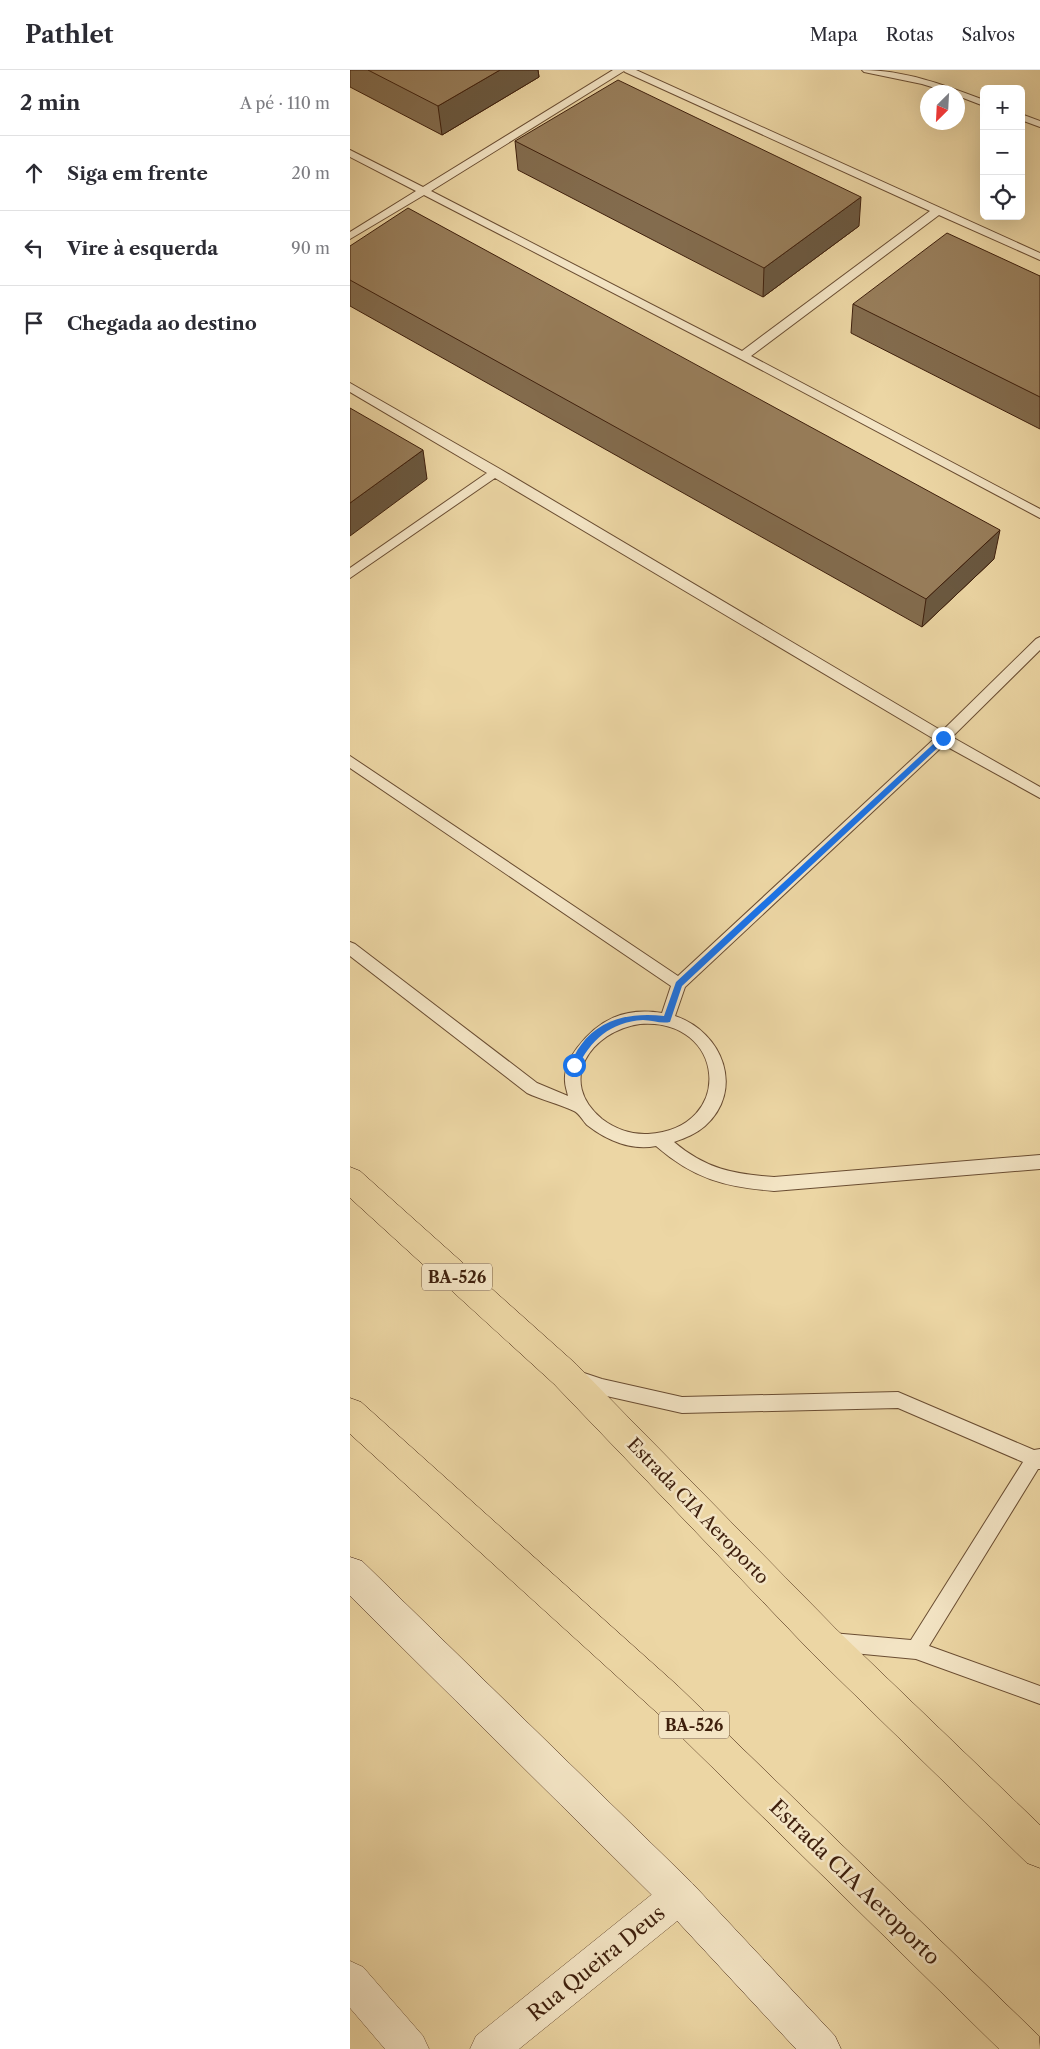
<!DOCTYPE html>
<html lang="pt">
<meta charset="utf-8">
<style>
:root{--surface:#fff;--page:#f7f7f7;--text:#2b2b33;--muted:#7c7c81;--line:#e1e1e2}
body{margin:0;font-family:"Libre Caslon Text",serif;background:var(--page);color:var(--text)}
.controls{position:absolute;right:15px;top:15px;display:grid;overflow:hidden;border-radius:8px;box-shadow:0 5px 20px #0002}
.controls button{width:45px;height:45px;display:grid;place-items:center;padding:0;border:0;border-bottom:1px solid var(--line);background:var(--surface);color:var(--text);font:25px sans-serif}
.compass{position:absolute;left:570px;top:15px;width:45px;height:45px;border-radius:50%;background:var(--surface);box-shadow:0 5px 20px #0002;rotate:204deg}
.stop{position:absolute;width:15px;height:15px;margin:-11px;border:4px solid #1a73e8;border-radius:50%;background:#fff}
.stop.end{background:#1a73e8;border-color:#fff;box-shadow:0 1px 5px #0008}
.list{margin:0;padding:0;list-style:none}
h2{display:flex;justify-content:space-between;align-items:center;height:65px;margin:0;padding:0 20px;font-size:21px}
h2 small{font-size:16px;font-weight:400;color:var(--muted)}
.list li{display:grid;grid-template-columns:32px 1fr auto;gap:15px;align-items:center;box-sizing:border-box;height:75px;padding:0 20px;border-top:1px solid var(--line)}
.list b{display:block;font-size:19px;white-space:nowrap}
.list em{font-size:16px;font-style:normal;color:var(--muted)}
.icon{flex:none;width:28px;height:28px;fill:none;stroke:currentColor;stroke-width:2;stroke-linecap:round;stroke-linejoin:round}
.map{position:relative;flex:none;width:690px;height:1979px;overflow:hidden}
header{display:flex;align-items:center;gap:30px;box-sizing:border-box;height:70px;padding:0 25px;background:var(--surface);border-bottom:1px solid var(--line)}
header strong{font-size:24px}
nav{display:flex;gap:28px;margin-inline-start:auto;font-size:18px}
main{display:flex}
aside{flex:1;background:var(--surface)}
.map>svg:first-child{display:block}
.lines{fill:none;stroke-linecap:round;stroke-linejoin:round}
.lane-casing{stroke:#6a4d32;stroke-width:2}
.street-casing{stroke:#6a4d32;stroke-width:1}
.secondary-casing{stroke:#3e1f0c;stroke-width:1}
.highway-casing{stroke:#3e1f0c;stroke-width:1}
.lane{fill:#f3e4c4;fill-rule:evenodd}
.street{fill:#f3e4c4;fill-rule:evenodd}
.secondary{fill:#f3e4c4;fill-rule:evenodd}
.highway{fill:#ecd6a4;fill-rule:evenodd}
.wall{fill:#836c4e;stroke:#3e1f0c}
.shaded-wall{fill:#6a5840;stroke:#3e1f0c}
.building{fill:#987e5b;stroke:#3e1f0c}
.route{fill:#1a73e8}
.labels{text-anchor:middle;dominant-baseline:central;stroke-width:5;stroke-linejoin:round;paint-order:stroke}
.shield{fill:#f3e4c4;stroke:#745a43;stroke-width:1}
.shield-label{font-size:16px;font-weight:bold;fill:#3e1f0c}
.street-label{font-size:18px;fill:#3e1f0c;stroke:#f3e4c4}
.near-street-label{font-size:21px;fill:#3e1f0c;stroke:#f3e4c4}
</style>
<header>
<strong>Pathlet</strong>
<nav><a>Mapa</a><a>Rotas</a><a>Salvos</a></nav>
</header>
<main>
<aside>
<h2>2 min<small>A pé · 110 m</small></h2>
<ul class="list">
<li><svg class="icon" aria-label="ahead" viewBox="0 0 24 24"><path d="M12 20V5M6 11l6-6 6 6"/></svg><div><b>Siga em frente</b></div><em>20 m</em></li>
<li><svg class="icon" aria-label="left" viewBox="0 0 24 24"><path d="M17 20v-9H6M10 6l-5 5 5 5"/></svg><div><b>Vire à esquerda</b></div><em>90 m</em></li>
<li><svg class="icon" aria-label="arrive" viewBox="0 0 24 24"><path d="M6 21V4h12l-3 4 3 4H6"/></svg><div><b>Chegada ao destino</b></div></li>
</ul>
</aside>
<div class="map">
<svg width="690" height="1979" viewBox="0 0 690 1979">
<rect width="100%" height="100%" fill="#ecd6a4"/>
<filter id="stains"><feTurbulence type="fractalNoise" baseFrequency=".004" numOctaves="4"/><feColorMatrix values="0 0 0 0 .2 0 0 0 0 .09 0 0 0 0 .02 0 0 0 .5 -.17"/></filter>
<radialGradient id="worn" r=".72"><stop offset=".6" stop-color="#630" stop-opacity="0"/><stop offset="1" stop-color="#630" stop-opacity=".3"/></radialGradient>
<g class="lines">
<defs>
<g id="lane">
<path d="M263,0H286L690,183V190L589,145L401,286L690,439V448L389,288L74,125L0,169V162L66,121L0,87V80L73,117ZM274,1L275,2L580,141L392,281L81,121Z"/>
<path d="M512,0C554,0 595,15 634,30V36L608,26V22H598L572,14L514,2Z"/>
<polygon points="671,44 690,51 690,57 671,50"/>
<path d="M0,313L150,399L592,661L686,569L690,567V580L602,667L690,717V728L594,675L335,917L325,946C373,962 395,1020 355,1056C346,1064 335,1068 324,1072C356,1099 383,1104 424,1107L690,1085V1099L424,1121C375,1117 344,1109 306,1076C281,1081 256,1070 237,1055C233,1051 229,1043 224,1041C209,1034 192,1030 177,1023L0,886V872L5,874L187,1013L218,1026C217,1021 215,1016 215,1011C214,1000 220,987 227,978C249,949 275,937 312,943L321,916L0,698V686L328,906L584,669L145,408L0,508V498L137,403L0,322ZM290,954C376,947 386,1059 298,1064C282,1065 265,1059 252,1049C206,1011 241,961 290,954Z"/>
<polygon points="228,1301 252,1309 332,1327 548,1322 684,1380 690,1379 690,1399 688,1399 579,1576 690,1616 690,1634 566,1589 482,1581 476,1578 473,1572 476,1566 482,1563 561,1570 673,1392 548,1338 332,1343 252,1325 222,1315 220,1309 222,1303"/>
</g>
<g id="street">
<polygon points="329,1808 342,1813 347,1826 342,1839 169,1979 120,1979 126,1966 316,1813"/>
<polygon points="0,1891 13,1897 73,1966 79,1979 35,1979 0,1938"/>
</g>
<polygon id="secondary" points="0,1487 12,1491 342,1813 485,1966 491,1979 446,1979 316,1839 0,1526"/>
<g id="highway">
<polygon points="0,1097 10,1101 226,1294 486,1559 690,1755 690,1798 677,1793 462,1583 204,1314 0,1128"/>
<polygon points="0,1328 11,1332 328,1616 689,1966 690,1979 649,1979 304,1640 0,1364"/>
</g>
</defs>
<use href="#lane" class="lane-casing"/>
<use href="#street" class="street-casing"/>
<use href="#secondary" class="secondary-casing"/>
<use href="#highway" class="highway-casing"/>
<use href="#lane" class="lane"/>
<use href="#street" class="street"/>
<use href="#secondary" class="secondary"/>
<use href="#highway" class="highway"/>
</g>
<g class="wall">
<polygon points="0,0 188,0 189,7 92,65 0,17"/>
<polygon points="165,71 509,156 413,227 168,100"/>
<polygon points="0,176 644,489 572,557 0,236"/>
<polygon points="690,206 690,359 501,263 503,234"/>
</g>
<g class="shaded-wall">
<polygon points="150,0 188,0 189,7 92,65 88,36"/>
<polygon points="511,127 509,156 413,227 414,198"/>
<polygon points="73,380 77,409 0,466 0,433"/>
<polygon points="650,460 644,489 572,557 576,529"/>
</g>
<g class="building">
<polygon points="18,0 150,0 88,36"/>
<polygon points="268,10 511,127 414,198 165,71"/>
<polygon points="58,138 650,460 576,529 0,210 0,176"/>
<polygon points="597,163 690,206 690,327 503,234"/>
<polygon points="0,338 73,380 0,433"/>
</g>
<path class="route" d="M593,665L597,668L596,670L332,916L320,952C311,954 302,950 293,950C260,952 241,970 227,998H221L220,995C223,989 226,981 231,975C250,948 284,942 314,946L326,912Z"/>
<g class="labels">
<g class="shield">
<rect x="72" y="1193.5" width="70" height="27" rx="4"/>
<rect x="309" y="1641.5" width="70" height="27" rx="4"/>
</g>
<g class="shield-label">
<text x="107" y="1207">BA-526</text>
<text x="344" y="1655">BA-526</text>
</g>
<g class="street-label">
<text transform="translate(348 1441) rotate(46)">Estrada CIA Aeroporto</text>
</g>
<g class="near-street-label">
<text transform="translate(505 1812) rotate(44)">Estrada CIA Aeroporto</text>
<text transform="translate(246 1893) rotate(-39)">Rua Queira Deus</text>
</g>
</g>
<rect width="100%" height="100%" filter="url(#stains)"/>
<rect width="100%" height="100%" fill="url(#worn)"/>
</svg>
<div class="controls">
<button>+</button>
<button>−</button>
<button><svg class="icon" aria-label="locate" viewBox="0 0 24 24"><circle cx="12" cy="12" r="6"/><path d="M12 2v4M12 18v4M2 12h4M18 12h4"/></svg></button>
</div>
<svg class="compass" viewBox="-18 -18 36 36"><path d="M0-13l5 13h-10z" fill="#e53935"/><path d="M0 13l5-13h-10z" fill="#7c7c81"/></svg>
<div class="stop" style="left:224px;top:995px"></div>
<div class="stop end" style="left:593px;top:668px"></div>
</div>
</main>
